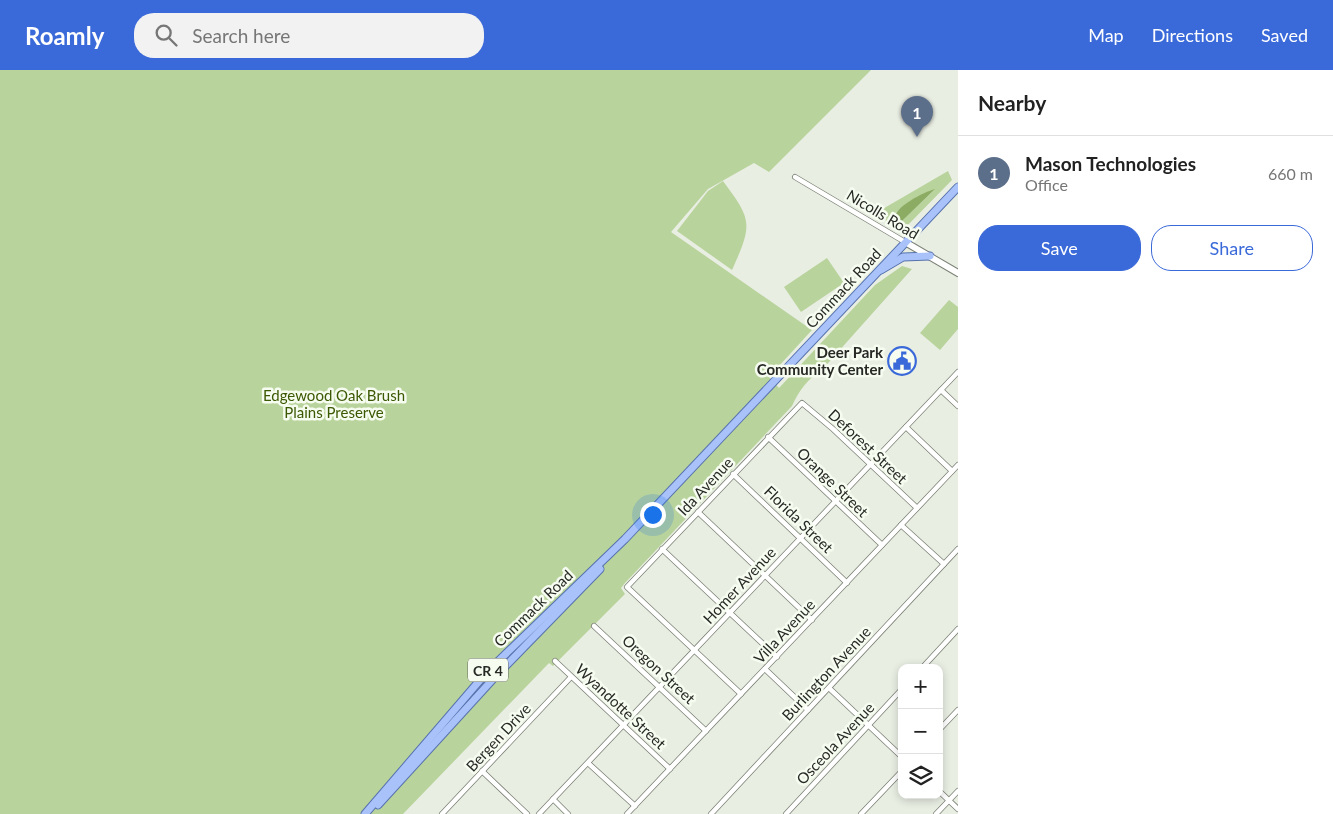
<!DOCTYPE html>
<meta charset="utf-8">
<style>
:root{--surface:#fff;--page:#f2f2f2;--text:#222;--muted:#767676;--line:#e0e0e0;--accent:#3a69d9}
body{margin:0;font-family:Lato,sans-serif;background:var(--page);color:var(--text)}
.controls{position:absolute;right:15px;bottom:15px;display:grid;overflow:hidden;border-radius:10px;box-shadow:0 2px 8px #0003}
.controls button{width:45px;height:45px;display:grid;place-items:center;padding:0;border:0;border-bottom:1px solid var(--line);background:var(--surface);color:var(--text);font:25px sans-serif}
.you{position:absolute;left:652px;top:444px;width:18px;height:18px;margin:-12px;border:4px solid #fff;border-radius:50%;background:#1a73e8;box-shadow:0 0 0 8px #1a73e833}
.badge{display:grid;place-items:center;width:32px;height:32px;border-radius:50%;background:var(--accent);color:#fff;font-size:16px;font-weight:700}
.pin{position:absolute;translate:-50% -41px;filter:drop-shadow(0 1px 2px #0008)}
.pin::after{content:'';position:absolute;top:26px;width:18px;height:15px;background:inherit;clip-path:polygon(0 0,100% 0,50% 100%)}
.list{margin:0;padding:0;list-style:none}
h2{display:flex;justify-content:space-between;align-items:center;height:65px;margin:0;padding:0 20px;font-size:21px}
h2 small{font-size:16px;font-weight:400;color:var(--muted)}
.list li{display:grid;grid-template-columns:32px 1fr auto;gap:15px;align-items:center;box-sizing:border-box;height:75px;padding:0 20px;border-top:1px solid var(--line)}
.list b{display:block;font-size:19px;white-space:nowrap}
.list p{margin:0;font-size:16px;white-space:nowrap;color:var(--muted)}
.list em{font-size:16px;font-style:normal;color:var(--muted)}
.actions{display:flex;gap:10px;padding:15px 20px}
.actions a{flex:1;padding:11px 0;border:1px solid var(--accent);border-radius:20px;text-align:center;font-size:18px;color:var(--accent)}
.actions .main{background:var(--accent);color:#fff}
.icon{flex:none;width:28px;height:28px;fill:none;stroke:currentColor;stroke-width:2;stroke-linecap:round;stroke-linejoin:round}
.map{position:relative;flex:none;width:958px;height:744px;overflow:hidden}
header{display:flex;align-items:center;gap:30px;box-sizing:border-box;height:70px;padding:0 25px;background:var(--accent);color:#fff}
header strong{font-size:24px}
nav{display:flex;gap:28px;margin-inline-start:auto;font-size:18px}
.search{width:350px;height:45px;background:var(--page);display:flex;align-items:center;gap:12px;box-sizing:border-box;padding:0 18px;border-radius:20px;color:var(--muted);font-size:19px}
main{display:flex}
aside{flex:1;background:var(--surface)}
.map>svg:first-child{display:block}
.green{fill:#b9d39c;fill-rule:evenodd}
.water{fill:#8bac62}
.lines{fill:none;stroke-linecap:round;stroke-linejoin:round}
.street-casing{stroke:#7b8075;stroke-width:6}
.secondary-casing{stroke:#7b8075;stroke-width:8}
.primary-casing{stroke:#5672ad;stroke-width:9}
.street{stroke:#fff;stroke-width:4.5}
.secondary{stroke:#fff;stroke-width:6}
.primary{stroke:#a9c2fa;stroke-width:7}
.labels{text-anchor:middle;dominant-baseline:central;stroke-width:5;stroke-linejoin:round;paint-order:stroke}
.shield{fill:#f6fcf0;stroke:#656862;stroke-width:1}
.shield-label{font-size:14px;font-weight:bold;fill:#272925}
.street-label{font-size:15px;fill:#272925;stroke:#f6fcf0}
.poi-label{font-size:15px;font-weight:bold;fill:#272925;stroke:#f6fcf0;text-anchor:end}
.park-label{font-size:15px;fill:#3b5802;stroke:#f6fcf0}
</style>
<header>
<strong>Roamly</strong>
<div class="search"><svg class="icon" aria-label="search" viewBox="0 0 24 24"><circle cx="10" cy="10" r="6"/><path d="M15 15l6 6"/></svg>Search here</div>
<nav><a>Map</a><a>Directions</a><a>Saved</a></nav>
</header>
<main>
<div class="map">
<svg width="958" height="744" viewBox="0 0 958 744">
<rect width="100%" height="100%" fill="#e9eee3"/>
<g class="green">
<path d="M0,0H871L769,102L754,93L708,119L671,162L812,260L769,307L779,318L875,215L902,196L912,199L821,301C807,309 799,321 792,336L625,513L621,518L625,524L553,596L549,593L403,744H0Z"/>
<path d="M948,101L952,110L903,160L874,144ZM934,120L901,152L895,143L907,133Z"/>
<path d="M723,111C753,151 752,155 732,200L677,161L708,121Z"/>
<polygon points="827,188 844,213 801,242 784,217"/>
<polygon points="949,230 958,237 958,259 940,280 920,263"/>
</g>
<path class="water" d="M935,119L901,152H897L894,149C894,137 924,122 935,119Z"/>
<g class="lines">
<defs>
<g id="street">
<polyline points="795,107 905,172"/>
<polyline points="941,320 958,336"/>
<polyline points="906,357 952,401"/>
<polyline points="768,367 882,475"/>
<polyline points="733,404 847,513"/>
<polyline points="698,442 812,550"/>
<polyline points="901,455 944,494"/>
<polyline points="662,479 777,587"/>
<polyline points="594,556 706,661"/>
<polyline points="555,591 670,699"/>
<polyline points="922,598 958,559"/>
<polyline points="765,599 808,640"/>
<polyline points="829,618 902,687"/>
<polyline points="741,624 627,517 802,333 833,359 917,438"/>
<polyline points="939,660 958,640"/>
<polyline points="588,693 635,736"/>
<polyline points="482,701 527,744"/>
<polyline points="939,721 958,739"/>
<polyline points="553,729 568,744"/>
<polyline points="442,744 571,607"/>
<polyline points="539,744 958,302"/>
<polyline points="627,744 958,395"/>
<polyline points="711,744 958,479"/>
<polyline points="786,744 902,619"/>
<polyline points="861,744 902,701"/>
<polyline points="936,744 958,721"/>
</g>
<polyline id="secondary" points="905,172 958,203"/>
<g id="primary">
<polyline points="881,200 903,187 930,186"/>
<polyline points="378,735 494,608 600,499"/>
<polyline points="365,744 487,602 625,469 958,117"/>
</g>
</defs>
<use href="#street" class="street-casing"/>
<use href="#secondary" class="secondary-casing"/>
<use href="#primary" class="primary-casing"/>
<use href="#street" class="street"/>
<use href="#secondary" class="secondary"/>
<use href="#primary" class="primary"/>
</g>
<defs>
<symbol id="civic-ring" viewBox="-11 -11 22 22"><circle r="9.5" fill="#f6fcf0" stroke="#3a69d9" stroke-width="1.5"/><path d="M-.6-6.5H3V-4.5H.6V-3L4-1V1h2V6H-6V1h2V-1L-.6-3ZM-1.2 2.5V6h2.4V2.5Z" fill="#3a69d9"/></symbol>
</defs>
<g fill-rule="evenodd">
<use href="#civic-ring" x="886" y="275" width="32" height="32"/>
</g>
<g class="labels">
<rect class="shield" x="468" y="588.5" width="40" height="23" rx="4"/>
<g class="shield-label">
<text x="488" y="600">CR 4</text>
</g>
<g class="street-label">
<text transform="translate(883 144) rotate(31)">Nicolls Road</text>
<text transform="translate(843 218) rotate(-47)">Commack Road</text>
<text transform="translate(868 376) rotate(43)">Deforest Street</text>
<text transform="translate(833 412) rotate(44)">Orange Street</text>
<text transform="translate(705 416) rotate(-47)">Ida Avenue</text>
<text transform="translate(799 449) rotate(44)">Florida Street</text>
<text transform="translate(739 515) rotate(-47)">Homer Avenue</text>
<text transform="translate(533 538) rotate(-44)">Commack Road</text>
<text transform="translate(784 561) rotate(-47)">Villa Avenue</text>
<text transform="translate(659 599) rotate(43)">Oregon Street</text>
<text transform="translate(826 603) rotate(-47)">Burlington Avenue</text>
<text transform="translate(621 636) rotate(43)">Wyandotte Street</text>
<text transform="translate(498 667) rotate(-47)">Bergen Drive</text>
<text transform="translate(835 673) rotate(-47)">Osceola Avenue</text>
</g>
<g class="poi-label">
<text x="883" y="282">Deer Park<tspan x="883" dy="17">Community Center</tspan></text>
</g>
<g class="park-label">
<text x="334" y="325">Edgewood Oak Brush<tspan x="334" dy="17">Plains Preserve</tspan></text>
</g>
</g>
</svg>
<div class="controls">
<button>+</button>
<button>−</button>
<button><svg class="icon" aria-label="layers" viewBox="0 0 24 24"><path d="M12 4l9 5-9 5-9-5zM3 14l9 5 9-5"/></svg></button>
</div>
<div class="you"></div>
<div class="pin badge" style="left:917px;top:67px;background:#5c6f8a">1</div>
</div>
<aside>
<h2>Nearby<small></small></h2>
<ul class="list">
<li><span class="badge" style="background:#5c6f8a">1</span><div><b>Mason Technologies</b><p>Office</p></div><em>660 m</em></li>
</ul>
<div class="actions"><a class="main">Save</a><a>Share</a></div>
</aside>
</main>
